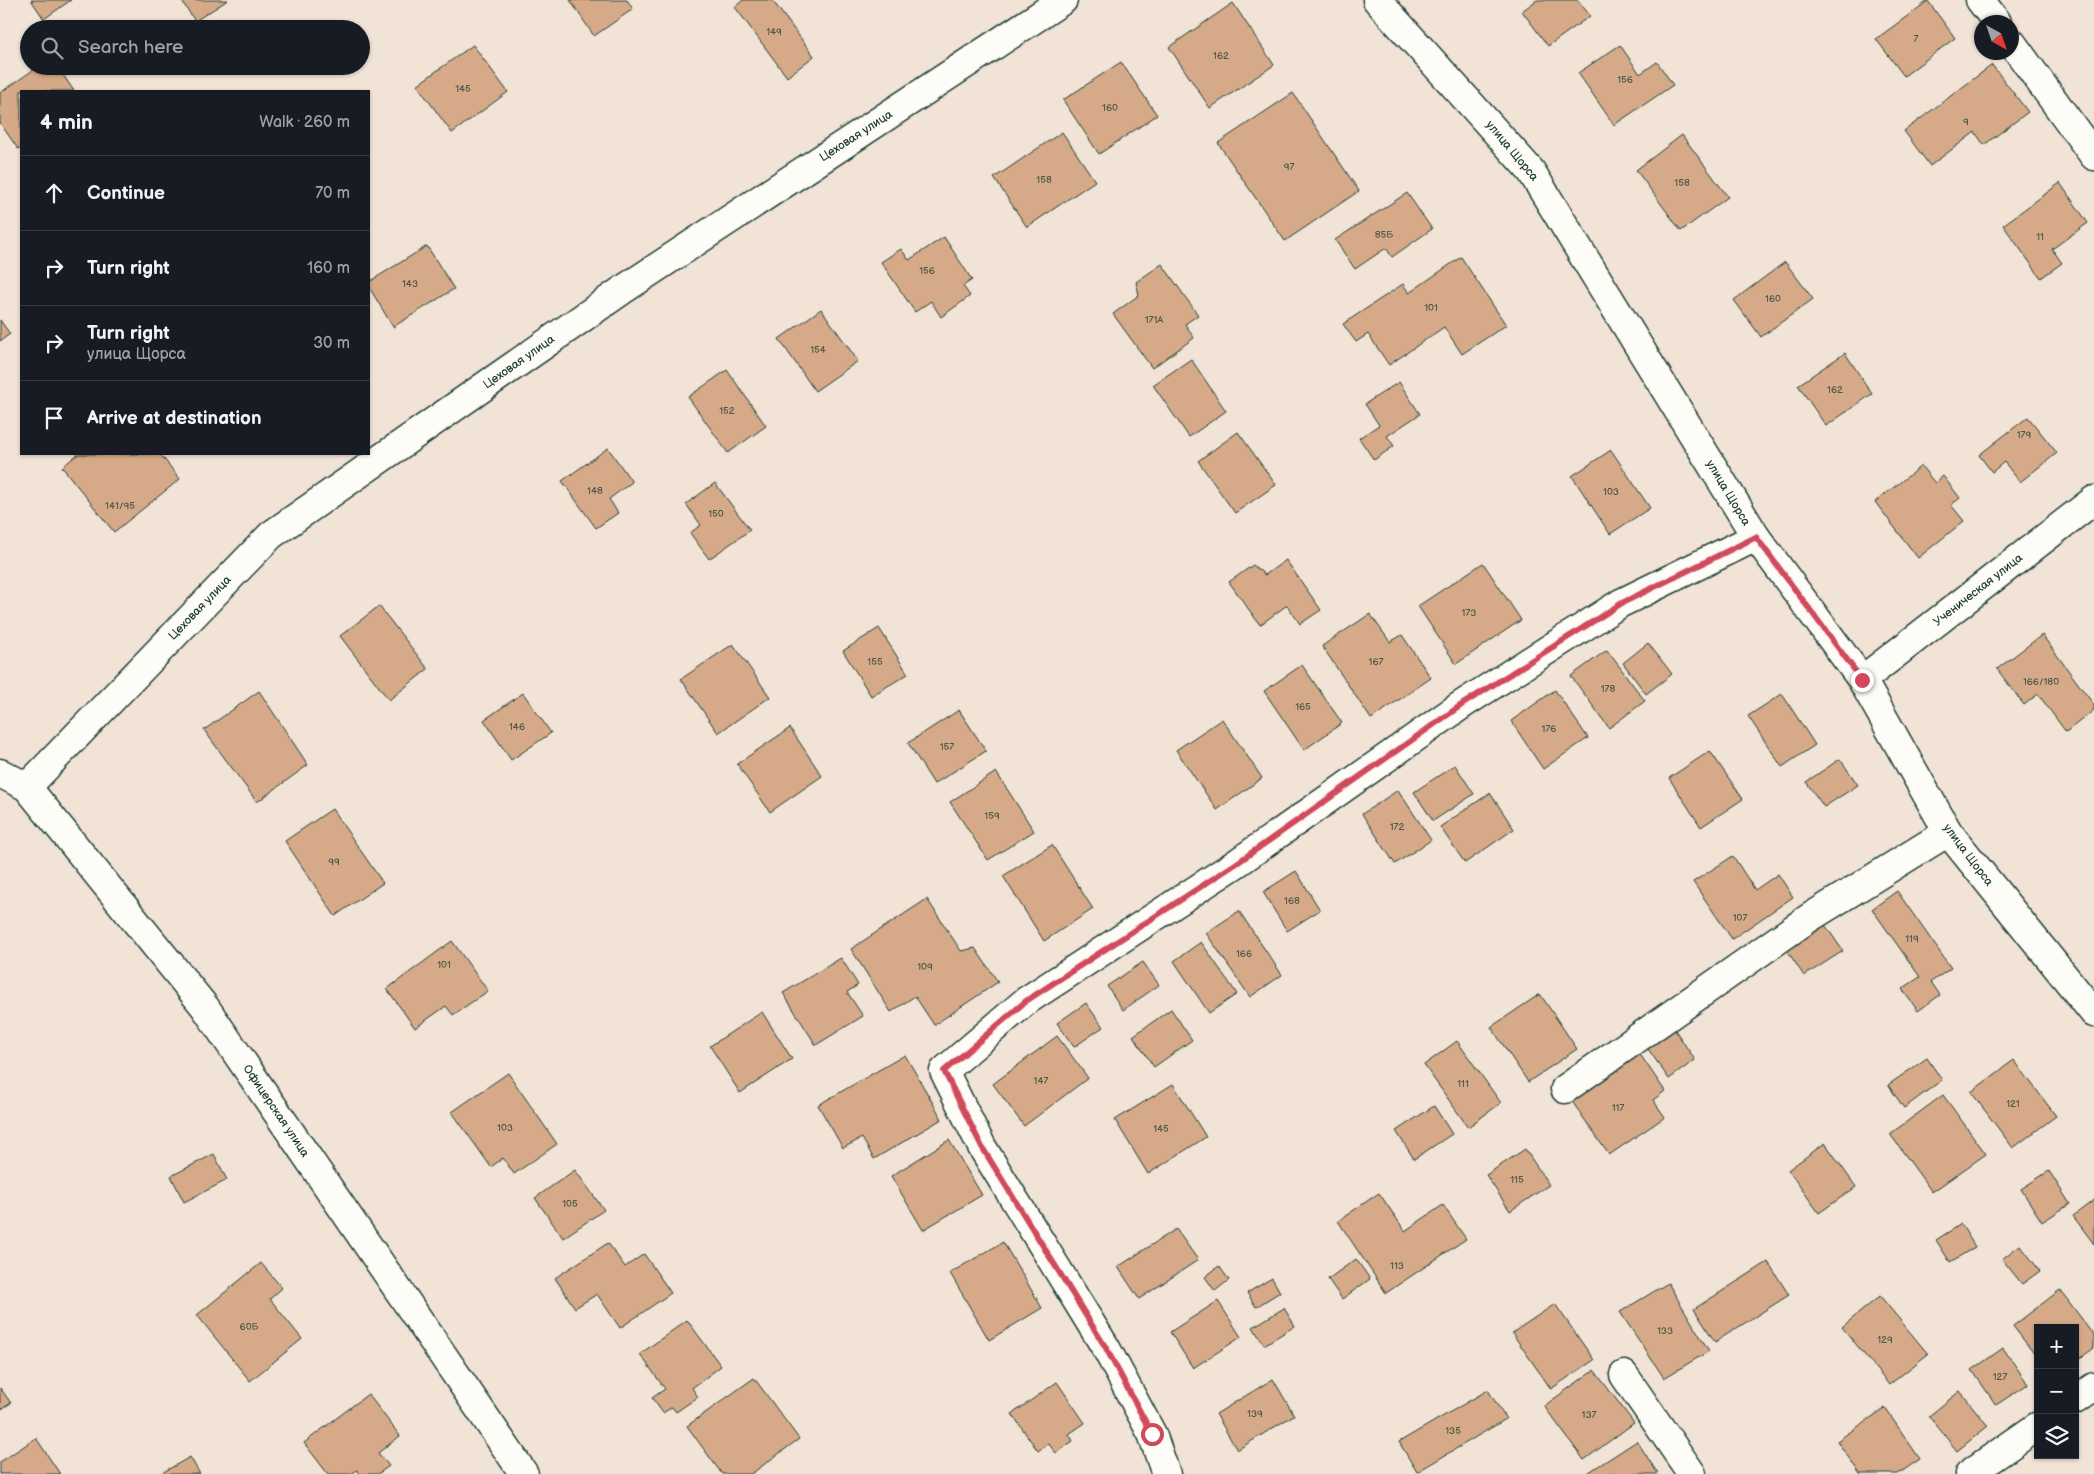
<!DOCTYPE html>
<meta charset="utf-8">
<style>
:root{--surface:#171b24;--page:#20242c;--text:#f1f3f6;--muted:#9ea1a6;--line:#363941}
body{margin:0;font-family:"Balsamiq Sans",sans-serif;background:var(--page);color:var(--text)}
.controls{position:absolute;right:15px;bottom:15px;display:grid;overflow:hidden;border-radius:0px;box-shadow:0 1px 4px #0004}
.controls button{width:45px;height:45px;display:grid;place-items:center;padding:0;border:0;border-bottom:1px solid var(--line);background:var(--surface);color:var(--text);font:25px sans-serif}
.compass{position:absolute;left:1974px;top:15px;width:45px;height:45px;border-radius:50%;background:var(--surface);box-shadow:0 1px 4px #0004;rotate:140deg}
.stop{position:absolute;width:15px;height:15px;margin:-11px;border:4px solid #d1495b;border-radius:50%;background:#fff}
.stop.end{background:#d1495b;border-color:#fff;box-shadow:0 1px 5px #0008}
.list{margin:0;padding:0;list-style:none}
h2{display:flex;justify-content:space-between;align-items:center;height:65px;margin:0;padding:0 20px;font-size:21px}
h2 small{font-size:16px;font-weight:400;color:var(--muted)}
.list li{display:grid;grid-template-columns:32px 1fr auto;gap:15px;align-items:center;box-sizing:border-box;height:75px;padding:0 20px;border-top:1px solid var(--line)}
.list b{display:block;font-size:19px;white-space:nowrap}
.list p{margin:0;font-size:16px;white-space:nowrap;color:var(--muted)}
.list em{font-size:16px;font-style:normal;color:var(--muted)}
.icon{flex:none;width:28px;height:28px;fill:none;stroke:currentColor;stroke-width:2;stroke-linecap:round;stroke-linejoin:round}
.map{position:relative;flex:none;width:2094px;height:1474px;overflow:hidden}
.search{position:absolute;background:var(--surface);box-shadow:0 1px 4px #0004;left:20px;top:20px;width:350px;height:55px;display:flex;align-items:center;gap:12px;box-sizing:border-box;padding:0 18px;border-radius:28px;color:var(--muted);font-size:19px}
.panel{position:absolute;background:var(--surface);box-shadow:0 1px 4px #0004;left:20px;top:90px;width:350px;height:365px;border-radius:0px}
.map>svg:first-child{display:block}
.building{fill:#d6aa88;stroke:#1f3d34}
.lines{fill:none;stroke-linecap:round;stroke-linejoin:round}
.minor-casing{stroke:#1f3d34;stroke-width:31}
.minor{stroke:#fdfcf7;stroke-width:28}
.route{stroke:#d1495b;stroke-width:6}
.labels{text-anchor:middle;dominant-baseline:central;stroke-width:5;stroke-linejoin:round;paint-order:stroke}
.number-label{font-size:10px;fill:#4d5849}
.street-label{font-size:12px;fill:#1f3d34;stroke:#fdfcf7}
</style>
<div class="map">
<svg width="2094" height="1474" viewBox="0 0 2094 1474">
<rect width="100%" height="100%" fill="#f1e3d6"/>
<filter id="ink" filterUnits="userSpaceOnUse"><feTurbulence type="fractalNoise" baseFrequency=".02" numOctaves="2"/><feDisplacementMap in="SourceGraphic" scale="10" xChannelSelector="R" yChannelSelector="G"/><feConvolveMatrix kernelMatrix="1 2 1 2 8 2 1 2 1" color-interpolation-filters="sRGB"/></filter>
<g filter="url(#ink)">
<g class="building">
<polygon points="31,0 71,0 44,19"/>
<polygon points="181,0 228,0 195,21"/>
<polygon points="570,0 627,0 633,9 594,36"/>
<polygon points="743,0 772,0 814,56 787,77 735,7"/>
<polygon points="1537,0 1578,0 1590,16 1548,46 1522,11"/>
<polygon points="1928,1 1955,38 1904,76 1876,39"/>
<polygon points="1233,3 1274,65 1210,108 1169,47"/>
<polygon points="473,45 508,92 452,133 417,85"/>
<polygon points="1620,45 1640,74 1657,62 1673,85 1614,125 1578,73"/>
<polygon points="1121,62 1157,115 1099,154 1063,100"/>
<polygon points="1992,65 2028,112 1984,145 1975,132 1930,166 1904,131"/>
<polygon points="39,66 57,66 74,91 21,91 21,147 18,149 0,123 0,93"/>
<polygon points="1293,93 1359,191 1285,241 1218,143"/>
<polygon points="1062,132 1095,181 1027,227 994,178"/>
<polygon points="1682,135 1728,197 1681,231 1636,170"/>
<polygon points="2060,183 2088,223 2052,249 2062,263 2041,278 2003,225"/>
<polygon points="1407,193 1432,229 1392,257 1386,248 1355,269 1335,240"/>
<polygon points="944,237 972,280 963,286 970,296 941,317 931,301 915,312 881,262 901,249 909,260"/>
<polygon points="427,246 454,289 393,327 369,287 369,282"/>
<polygon points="1461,257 1506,325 1462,354 1444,327 1389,365 1368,334 1356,342 1343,324 1403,284 1409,293"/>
<polygon points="1785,262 1813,299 1761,337 1734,300"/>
<polygon points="1162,264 1198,315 1185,324 1194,338 1152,368 1113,314 1139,295 1136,282"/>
<polygon points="821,309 858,361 815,391 779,339"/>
<polygon points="0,320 10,334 0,341"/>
<polygon points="1845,353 1872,394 1826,426 1798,385"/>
<polygon points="1191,359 1226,411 1189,437 1153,385"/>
<polygon points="727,370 766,426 728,453 688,397"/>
<polygon points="1399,382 1420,414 1387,436 1394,446 1374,460 1359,438 1379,425 1365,404"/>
<polygon points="2028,417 2057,453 2020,482 2004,462 1992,472 1979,455"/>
<polygon points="1238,432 1276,485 1235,513 1198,461"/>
<polygon points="608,448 632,482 609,499 618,513 596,528 562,481"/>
<polygon points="1611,450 1650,508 1610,534 1572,476"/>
<polygon points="78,454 160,454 180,479 114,532 62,467"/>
<polygon points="1921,466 1935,483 1943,476 1960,498 1951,505 1964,521 1918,558 1875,502"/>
<polygon points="715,483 750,530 709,559 690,533 701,525 686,504"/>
<polygon points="1286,560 1321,610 1300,624 1287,605 1260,625 1229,582 1253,565 1265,575"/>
<polygon points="1483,563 1521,620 1456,664 1418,606"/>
<polygon points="379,606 428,669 389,700 340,636"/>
<polygon points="1370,614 1390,642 1402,635 1431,678 1371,719 1322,646"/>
<polygon points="879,628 908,674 871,696 843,651"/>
<polygon points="2042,635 2094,705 2094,710 2066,732 2038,694 2024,705 1997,669"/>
<polygon points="1648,643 1672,674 1646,694 1623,663"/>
<polygon points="733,644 770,697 718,733 681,679"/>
<polygon points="1607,650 1645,701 1609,728 1571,676"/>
<polygon points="1302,665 1342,723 1304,750 1264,691"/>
<polygon points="1555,690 1588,738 1543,769 1511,721"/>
<polygon points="259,691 308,765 257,802 204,730"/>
<polygon points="523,693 551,733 511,760 484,720"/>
<polygon points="1782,694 1815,745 1782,767 1748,716"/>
<polygon points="959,710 986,751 934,784 908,743"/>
<polygon points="1222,719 1262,778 1217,810 1176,750"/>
<polygon points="790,728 822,776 770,812 737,764"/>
<polygon points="1710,751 1743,799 1701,827 1669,778"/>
<polygon points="1840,759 1858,785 1824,807 1806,782"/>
<polygon points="1455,765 1474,794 1433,821 1414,792"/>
<polygon points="996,772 1034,831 988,860 950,802"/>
<polygon points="1398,790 1431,840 1395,864 1362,814"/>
<polygon points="1490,793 1514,829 1465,863 1440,827"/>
<polygon points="332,809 383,883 335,916 285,841"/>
<polygon points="1052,845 1093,909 1044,941 1003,876"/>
<polygon points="1733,856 1755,890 1778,874 1793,897 1732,939 1693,882"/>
<polygon points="1296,871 1320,910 1287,931 1263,892"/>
<polygon points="1897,891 1951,968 1931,982 1940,995 1918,1011 1902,989 1920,977 1872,909"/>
<polygon points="927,899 961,951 975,948 998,982 934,1025 915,996 891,1012 851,949"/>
<polygon points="1239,911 1282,975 1250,997 1206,933"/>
<polygon points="1821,919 1843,951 1804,976 1783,944"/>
<polygon points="452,941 488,991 453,1015 446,1006 415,1028 387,989"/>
<polygon points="1201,942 1237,994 1209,1013 1174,961"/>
<polygon points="841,958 858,985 847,992 863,1016 816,1045 783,993"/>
<polygon points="1143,962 1159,985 1123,1010 1107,986"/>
<polygon points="1540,994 1577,1049 1528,1082 1491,1027"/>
<polygon points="1086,1003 1103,1027 1074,1047 1057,1023"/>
<polygon points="1171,1009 1192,1040 1154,1067 1133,1036"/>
<polygon points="762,1012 792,1059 740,1093 710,1046"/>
<polygon points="1673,1027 1695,1060 1669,1079 1646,1046"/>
<polygon points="1057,1036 1088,1078 1024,1126 993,1084"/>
<polygon points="1457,1041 1501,1103 1468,1127 1424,1065"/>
<polygon points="1637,1050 1665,1091 1653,1100 1665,1117 1609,1155 1569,1097"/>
<polygon points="905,1055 942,1119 874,1159 862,1138 843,1148 818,1105"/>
<polygon points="1927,1058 1942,1080 1904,1108 1888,1085"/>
<polygon points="2014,1060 2056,1116 2013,1148 1971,1092"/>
<polygon points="508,1073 557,1144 514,1174 503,1158 491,1167 452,1112"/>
<polygon points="1173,1084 1206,1137 1148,1174 1115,1120"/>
<polygon points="1943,1095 1986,1154 1932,1192 1890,1134"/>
<polygon points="1434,1106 1452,1134 1414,1159 1396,1131"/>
<polygon points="949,1140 982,1195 923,1230 891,1176"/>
<polygon points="1825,1143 1856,1187 1819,1213 1788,1170"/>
<polygon points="1525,1149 1549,1185 1510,1211 1486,1175"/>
<polygon points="214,1154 227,1180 184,1202 171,1176"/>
<polygon points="575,1170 604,1210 563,1238 535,1198"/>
<polygon points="2049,1171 2070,1204 2042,1222 2021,1189"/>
<polygon points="1379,1193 1405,1231 1443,1205 1466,1239 1386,1293 1338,1221"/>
<polygon points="2094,1200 2094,1244 2073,1216"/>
<polygon points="1961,1224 1975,1247 1950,1262 1936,1240"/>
<polygon points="1176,1229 1198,1260 1139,1299 1118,1267"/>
<polygon points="1003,1242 1042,1308 989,1340 950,1273"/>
<polygon points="608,1243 625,1267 644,1254 671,1293 620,1328 597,1294 575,1308 555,1278"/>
<polygon points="2020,1245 2040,1271 2022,1284 2002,1259"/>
<polygon points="1356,1259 1370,1279 1342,1299 1328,1279"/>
<polygon points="1768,1262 1789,1295 1715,1342 1694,1309"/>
<polygon points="261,1263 282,1288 270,1299 302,1339 250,1381 197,1315"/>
<polygon points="1219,1266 1229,1280 1215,1291 1205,1277"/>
<polygon points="1272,1278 1280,1292 1256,1307 1247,1293"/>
<polygon points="1668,1283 1709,1351 1664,1378 1620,1312"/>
<polygon points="2060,1290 2094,1335 2094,1348 2075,1362 2075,1328 2038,1328 2038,1359 2013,1326"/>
<polygon points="1880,1296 1928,1354 1889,1385 1842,1327"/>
<polygon points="1218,1301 1241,1337 1193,1368 1170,1332"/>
<polygon points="1555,1304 1594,1360 1551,1389 1512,1333"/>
<polygon points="1284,1308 1295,1326 1264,1345 1253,1327"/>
<polygon points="687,1320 721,1366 692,1388 698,1397 676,1412 672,1407 663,1413 652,1398 665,1389 640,1354"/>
<polygon points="2003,1348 2028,1384 1996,1405 1972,1370"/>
<polygon points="1594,1370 1634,1423 1584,1460 1544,1406"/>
<polygon points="754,1378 799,1439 751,1474 722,1474 687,1426"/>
<polygon points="1273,1379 1294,1415 1237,1450 1216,1414"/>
<polygon points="1057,1382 1085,1423 1069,1434 1073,1441 1056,1453 1048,1443 1038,1451 1012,1414"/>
<polygon points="0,1388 11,1403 0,1410"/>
<polygon points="1488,1390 1506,1419 1417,1472 1399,1442"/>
<polygon points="1960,1391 1988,1426 1957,1451 1929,1416"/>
<polygon points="368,1394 400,1436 378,1453 389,1466 378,1474 360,1474 357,1470 351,1474 328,1474 304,1443"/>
<polygon points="1885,1408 1920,1459 1898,1474 1860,1474 1837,1441"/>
<polygon points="36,1438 60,1474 0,1474 0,1462"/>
<polygon points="1637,1441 1658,1474 1586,1474"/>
<polygon points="190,1457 200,1474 160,1474"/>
</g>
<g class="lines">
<defs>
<g id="minor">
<polyline points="1377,0 1531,171 1756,537 1862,680 1948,832 2094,1013"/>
<polyline points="1980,0 1997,22"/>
<polyline points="2012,43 2094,156"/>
<polyline points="1862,680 2094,500"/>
<polyline points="0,773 27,787 205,1007 524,1474"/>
<polyline points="27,787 271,535 624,289 1063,0"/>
<polyline points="1565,1089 1809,918 1948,832"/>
<polyline points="1624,1375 1692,1474"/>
<polyline points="2075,1400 2094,1387"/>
<polyline points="1166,1474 1152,1434 1106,1348 982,1147 944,1071 1026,1001 1237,863 1463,704 1621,603 1756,537"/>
<polyline points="1969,1474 2038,1426"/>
</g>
</defs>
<use href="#minor" class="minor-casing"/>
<use href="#minor" class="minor"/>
</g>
</g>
<g class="lines" filter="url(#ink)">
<polyline class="route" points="1152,1434 1106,1348 982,1147 944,1071 1026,1001 1237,863 1463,704 1622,603 1756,537 1862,680"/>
</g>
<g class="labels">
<g class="number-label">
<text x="774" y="32">149</text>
<text x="1916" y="39">7</text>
<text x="1221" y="56">162</text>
<text x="1625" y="80">156</text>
<text x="463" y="89">145</text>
<text x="1110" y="108">160</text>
<text x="1966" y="122">9</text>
<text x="1289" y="167">97</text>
<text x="1044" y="180">158</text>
<text x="1682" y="183">158</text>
<text x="1384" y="235">85Б</text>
<text x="2040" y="237">11</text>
<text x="927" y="271">156</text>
<text x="410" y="284">143</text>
<text x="1773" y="299">160</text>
<text x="1431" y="308">101</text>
<text x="1154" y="320">171А</text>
<text x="818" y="350">154</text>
<text x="1835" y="390">162</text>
<text x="727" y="411">152</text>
<text x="2024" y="435">179</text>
<text x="595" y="491">148</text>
<text x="1611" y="492">103</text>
<text x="120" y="506">141/95</text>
<text x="716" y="514">150</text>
<text x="1469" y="613">173</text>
<text x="875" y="662">155</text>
<text x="1376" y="662">167</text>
<text x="2041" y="682">166/180</text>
<text x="1608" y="689">178</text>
<text x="1303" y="707">165</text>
<text x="517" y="727">146</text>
<text x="1549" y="729">176</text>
<text x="947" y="747">157</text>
<text x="992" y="816">159</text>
<text x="1397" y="827">172</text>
<text x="334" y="862">99</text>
<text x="1292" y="901">168</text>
<text x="1740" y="918">107</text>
<text x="1912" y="939">119</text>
<text x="1244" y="954">166</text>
<text x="444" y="965">101</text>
<text x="925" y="967">109</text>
<text x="1041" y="1081">147</text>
<text x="1463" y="1084">111</text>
<text x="2013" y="1104">121</text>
<text x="1618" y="1108">117</text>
<text x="505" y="1128">103</text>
<text x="1161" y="1129">145</text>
<text x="1517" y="1180">115</text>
<text x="570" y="1204">105</text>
<text x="1397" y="1266">113</text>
<text x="249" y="1327">60Б</text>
<text x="1665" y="1331">133</text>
<text x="1885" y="1340">129</text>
<text x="2000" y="1377">127</text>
<text x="1255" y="1414">139</text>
<text x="1589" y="1415">137</text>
<text x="1453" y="1431">135</text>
</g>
<g class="street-label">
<text transform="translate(856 136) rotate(-33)">Цеховая улица</text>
<text transform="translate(1512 151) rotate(50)">улица Щорса</text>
<text transform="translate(519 362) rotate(-35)">Цеховая улица</text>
<text transform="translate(1728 493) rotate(59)">улица Щорса</text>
<text transform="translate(1978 590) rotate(-38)">Ученическая улица</text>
<text transform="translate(200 608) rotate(-46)">Цеховая улица</text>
<text transform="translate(1968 855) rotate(53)">улица Щорса</text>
<text transform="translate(276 1111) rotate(56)">Офицерская улица</text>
</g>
</g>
</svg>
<div class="controls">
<button>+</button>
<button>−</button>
<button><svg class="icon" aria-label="layers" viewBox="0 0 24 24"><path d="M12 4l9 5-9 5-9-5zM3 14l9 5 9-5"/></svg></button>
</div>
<svg class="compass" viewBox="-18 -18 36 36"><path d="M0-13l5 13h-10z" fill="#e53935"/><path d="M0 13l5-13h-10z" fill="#9ea1a6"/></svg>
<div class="stop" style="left:1152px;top:1434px"></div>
<div class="stop end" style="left:1862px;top:680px"></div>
<div class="search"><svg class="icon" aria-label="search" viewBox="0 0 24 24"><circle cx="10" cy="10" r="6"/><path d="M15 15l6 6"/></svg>Search here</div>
<section class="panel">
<h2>4 min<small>Walk · 260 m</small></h2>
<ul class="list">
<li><svg class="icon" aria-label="ahead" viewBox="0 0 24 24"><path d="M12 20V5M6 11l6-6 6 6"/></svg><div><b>Continue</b></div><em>70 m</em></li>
<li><svg class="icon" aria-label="right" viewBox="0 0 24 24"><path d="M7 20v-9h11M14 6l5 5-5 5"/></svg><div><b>Turn right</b></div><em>160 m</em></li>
<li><svg class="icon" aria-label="right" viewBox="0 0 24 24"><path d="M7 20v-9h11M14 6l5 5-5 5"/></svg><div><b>Turn right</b><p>улица Щорса</p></div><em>30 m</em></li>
<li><svg class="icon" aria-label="arrive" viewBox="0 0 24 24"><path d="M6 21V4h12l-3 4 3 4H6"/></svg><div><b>Arrive at destination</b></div></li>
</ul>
</section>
</div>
